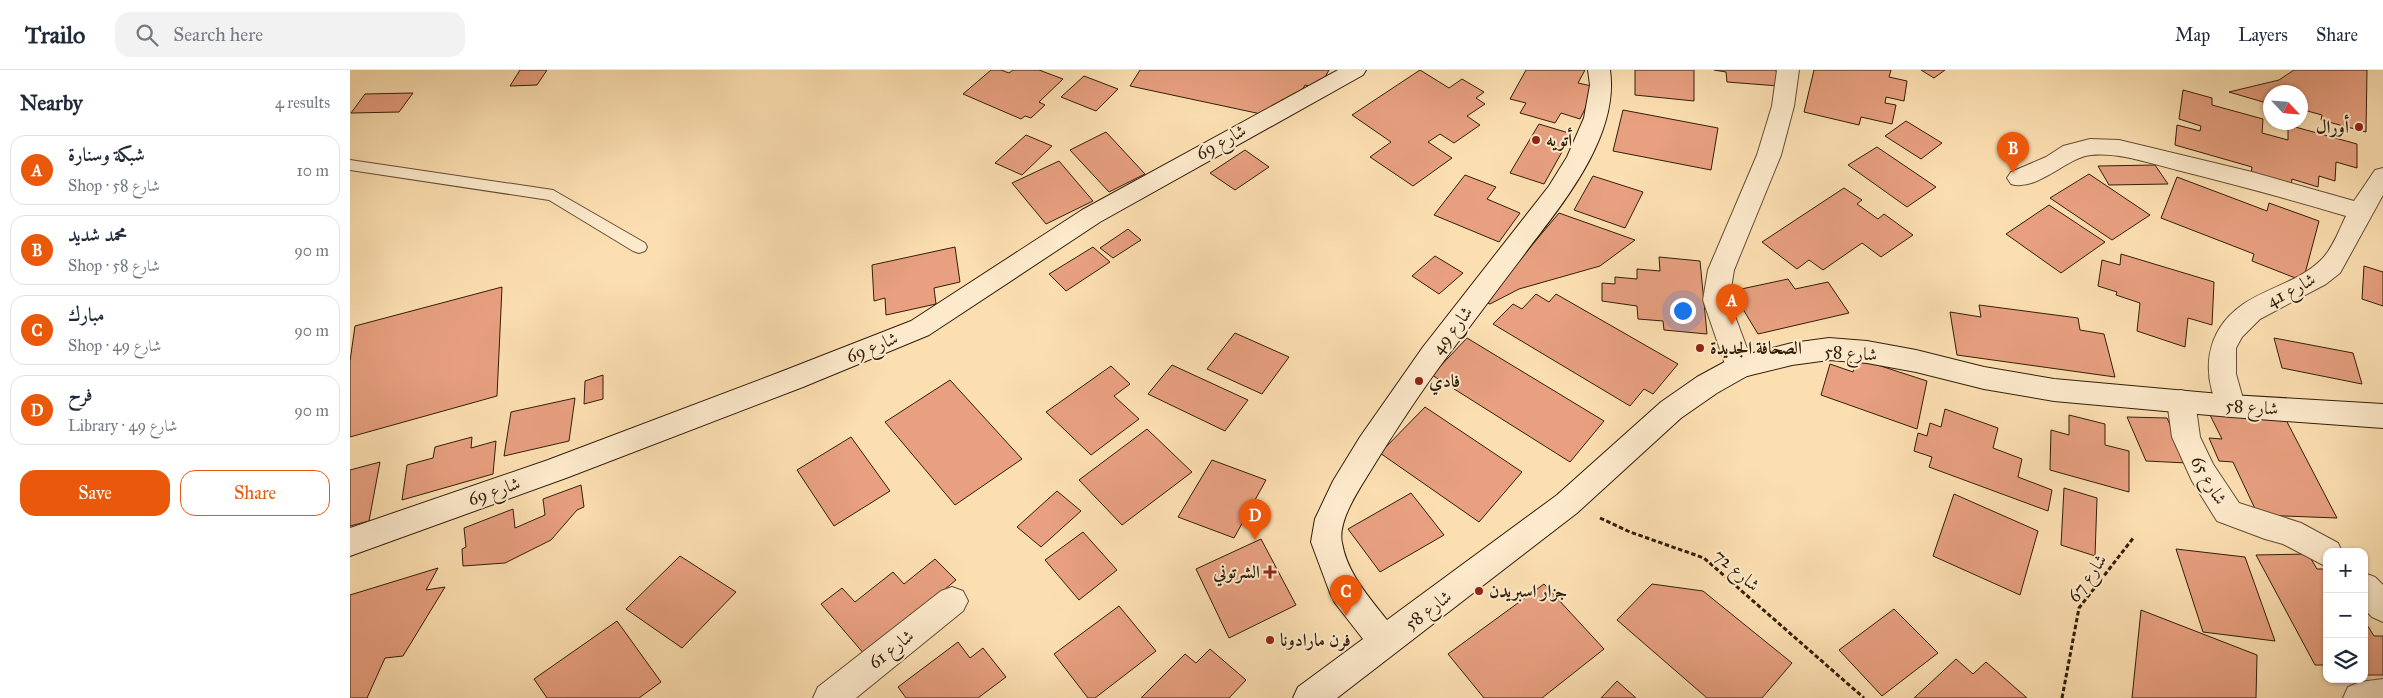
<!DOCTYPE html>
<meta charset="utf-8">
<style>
:root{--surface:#fff;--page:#f2f2f3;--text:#1f2937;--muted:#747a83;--line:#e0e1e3;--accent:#ea580c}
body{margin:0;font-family:"IM FELL Great Primer",Amiri,serif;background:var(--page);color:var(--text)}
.controls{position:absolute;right:15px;bottom:15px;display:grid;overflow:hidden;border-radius:10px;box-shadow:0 1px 4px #0004}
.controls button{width:45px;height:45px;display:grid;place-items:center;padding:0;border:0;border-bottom:1px solid var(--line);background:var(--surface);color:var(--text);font:25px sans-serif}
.compass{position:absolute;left:1913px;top:15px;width:45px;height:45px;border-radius:50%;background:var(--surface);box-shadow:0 1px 4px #0004;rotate:116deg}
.you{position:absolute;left:1332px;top:240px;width:18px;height:18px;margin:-12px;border:4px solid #fff;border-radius:50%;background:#1a73e8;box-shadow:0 0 0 8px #1a73e833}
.badge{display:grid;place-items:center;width:32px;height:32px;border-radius:50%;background:var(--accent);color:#fff;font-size:16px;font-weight:700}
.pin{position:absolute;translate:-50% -41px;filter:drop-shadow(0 1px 2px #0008)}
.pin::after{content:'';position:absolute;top:26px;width:18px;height:15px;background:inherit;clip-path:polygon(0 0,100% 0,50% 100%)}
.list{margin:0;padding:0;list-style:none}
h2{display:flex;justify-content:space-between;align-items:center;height:65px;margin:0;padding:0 20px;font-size:21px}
h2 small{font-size:16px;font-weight:400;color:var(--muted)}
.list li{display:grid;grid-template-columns:32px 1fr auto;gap:15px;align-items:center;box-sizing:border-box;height:70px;margin:0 10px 10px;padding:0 10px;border:1px solid var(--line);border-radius:15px}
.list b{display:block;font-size:19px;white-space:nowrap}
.list p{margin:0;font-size:16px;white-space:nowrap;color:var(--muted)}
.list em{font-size:16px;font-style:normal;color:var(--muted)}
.actions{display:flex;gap:10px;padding:15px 20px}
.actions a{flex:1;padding:11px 0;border:1px solid var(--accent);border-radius:15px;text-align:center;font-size:18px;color:var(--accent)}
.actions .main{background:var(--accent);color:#fff}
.icon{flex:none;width:28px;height:28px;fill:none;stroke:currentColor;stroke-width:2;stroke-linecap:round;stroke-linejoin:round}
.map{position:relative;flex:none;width:2033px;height:628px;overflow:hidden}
header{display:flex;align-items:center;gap:30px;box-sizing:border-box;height:70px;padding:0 25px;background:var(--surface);border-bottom:1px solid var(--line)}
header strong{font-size:24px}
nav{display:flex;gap:28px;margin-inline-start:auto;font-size:18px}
.search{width:350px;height:45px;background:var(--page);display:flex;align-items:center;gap:12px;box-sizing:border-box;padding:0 18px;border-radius:15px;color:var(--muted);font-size:19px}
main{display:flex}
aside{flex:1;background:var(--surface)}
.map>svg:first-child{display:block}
.building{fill:#e8a080;stroke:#321e09}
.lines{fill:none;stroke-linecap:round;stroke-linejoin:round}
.lane-casing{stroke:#644e33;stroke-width:2}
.street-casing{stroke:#644e33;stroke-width:2}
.secondary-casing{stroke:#321e09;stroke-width:2}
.path{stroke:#321e09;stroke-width:3;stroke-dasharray:4.5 2.5;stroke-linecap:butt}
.lane{fill:#fdeacc;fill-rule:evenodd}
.street{fill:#fdeacc;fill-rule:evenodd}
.secondary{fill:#fdeacc;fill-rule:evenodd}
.poi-dot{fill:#8f2418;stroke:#fdeacc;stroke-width:2}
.labels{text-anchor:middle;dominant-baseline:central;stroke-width:4;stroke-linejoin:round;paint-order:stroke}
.poi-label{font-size:18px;font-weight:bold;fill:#321e09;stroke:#fdeacc;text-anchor:start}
.street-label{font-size:18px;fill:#321e09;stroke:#fdeacc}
</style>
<header>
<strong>Trailo</strong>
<div class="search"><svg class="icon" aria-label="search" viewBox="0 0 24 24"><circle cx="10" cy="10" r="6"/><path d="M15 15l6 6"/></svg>Search here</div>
<nav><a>Map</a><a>Layers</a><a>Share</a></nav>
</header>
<main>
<aside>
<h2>Nearby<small>4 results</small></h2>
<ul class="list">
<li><span class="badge">A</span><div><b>شبكة وسنارة</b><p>Shop · شارع 58</p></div><em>10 m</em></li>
<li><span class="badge">B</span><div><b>محمد شديد</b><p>Shop · شارع 58</p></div><em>90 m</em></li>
<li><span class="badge">C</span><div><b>مبارك</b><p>Shop · شارع 49</p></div><em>90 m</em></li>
<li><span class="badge">D</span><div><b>فرح</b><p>Library · شارع 49</p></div><em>90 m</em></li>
</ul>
<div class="actions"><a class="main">Save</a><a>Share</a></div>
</aside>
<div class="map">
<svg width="2033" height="628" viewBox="0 0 2033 628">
<rect width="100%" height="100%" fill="#fcdfb1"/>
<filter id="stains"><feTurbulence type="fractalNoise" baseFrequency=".004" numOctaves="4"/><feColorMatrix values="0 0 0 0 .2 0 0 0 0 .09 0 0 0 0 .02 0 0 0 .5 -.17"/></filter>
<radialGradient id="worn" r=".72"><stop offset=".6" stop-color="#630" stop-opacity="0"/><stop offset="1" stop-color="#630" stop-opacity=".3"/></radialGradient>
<g class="building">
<polygon points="170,0 197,0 187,15 160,16"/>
<polygon points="641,0 651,0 659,3 663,0 689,0 713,9 689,32 695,35 681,48 675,46 671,49 613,24"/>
<polygon points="790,0 979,0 969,18 955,15 948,28 911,44 780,16"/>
<polygon points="1070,0 1099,18 1112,9 1134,22 1126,28 1135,34 1117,46 1130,55 1104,73 1090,64 1078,72 1102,88 1063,116 1020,87 1041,72 1002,45"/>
<polygon points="1176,0 1235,0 1228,13 1246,17 1230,49 1211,43 1205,53 1170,43 1176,33 1160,29"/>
<polygon points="1285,0 1344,0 1344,31 1285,25"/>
<polygon points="1364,0 1426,0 1429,16 1377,12 1376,2"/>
<polygon points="1464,0 1541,0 1539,7 1557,11 1554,31 1536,27 1535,33 1546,35 1542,54 1511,47 1509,55 1454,42"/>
<polygon points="1571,0 1595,0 1584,8"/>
<polygon points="1944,0 2017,0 2016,62 1971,50 1972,45 1950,39 1950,22 1920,22 1920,34 1879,22 1929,10"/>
<polygon points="734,6 768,19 746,41 711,27"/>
<polygon points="1833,20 1862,28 1862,35 1913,49 1912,63 1938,70 1938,55 2007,74 2007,98 1986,92 1985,111 1969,106 1968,117 1942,109 1941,116 1901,104 1902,97 1825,75 1827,55 1850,61 1851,56 1829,49"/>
<polygon points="63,23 49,42 1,43 15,24"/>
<polygon points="1273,40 1368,58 1361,100 1263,81"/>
<polygon points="1556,51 1592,73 1571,89 1535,66"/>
<polygon points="1189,54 1222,64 1194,114 1160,103"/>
<polygon points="756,62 795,104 759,122 720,80"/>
<polygon points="676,65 702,76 672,105 645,93"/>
<polygon points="1527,77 1586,117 1557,137 1498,95"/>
<polygon points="895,80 919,97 885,120 860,103"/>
<polygon points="709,91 743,131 696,154 662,113"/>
<polygon points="1805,95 1818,114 1759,115 1748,96"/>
<polygon points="1739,104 1800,145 1762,170 1700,128"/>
<polygon points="1115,105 1146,117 1137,129 1170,143 1149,172 1084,145"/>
<polygon points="1243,106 1293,122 1275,158 1224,140"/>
<polygon points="1827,107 1917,141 1919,133 1969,151 1953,211 1902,191 1904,184 1811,148"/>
<polygon points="1494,118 1512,130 1507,134 1528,149 1534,144 1563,165 1531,187 1512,173 1473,200 1459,190 1447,199 1412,172"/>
<polygon points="1699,135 1755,172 1711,203 1656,164"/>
<polygon points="1209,143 1285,170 1250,196 1169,219 1140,234 1134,232"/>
<polygon points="778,159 791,170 763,188 750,178"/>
<polygon points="605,177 610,212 584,218 586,234 536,245 535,228 524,231 522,195"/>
<polygon points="743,177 760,192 716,221 699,204"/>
<polygon points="1771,184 1864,212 1862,255 1838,248 1835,277 1787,261 1790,233 1766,225 1767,222 1748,216 1752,190 1770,195"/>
<polygon points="1085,186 1113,203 1089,224 1062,206"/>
<polygon points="1309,187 1350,191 1357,264 1314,260 1313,251 1288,249 1287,236 1252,231 1252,213 1265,214 1265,207 1287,209 1287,199 1310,201"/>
<polygon points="2014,196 2033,202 2033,236 2012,229"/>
<polygon points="1438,209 1445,219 1478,212 1499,243 1408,264 1382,221"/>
<polygon points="152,217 147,326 0,367 0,291 5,256"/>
<polygon points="1186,224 1199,232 1206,224 1328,294 1303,324 1294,319 1280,336 1143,254 1163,234 1172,239"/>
<polygon points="1629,235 1728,248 1730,260 1754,264 1765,307 1607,285 1600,242 1631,247"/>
<polygon points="885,263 939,287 912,324 857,299"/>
<polygon points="1117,268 1254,351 1220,392 1082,305"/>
<polygon points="1924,268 2003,283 2012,314 1932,298"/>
<polygon points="1506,288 1577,311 1567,359 1471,325 1480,294 1503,302"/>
<polygon points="822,295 898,330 875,361 798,324"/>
<polygon points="761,296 780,314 764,326 789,349 741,385 696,342"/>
<polygon points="253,305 253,329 234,334 235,311"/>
<polygon points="600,310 672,389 605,435 535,352"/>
<polygon points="225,328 219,371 154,386 161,342"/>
<polygon points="1075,337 1172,402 1129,452 1030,383"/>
<polygon points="1595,339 1648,358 1643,378 1672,389 1668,407 1702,420 1698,441 1579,397 1582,387 1564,381 1568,363 1577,366 1580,353 1591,357"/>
<polygon points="1719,345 1755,354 1755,375 1779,381 1779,422 1700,400 1701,360 1719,365"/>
<polygon points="1860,345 1935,348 1987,448 1908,445 1883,392 1869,391 1859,368 1872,369"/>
<polygon points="1777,347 1817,348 1837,393 1796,391"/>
<polygon points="797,359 842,402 772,455 729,410"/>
<polygon points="122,367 121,378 146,371 143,404 52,430 57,395 83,388 85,377"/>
<polygon points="501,367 540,421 484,456 447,400"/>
<polygon points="862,390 916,410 884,468 828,447"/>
<polygon points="30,392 19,451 0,456 0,400"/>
<polygon points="231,415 234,437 227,440 201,470 155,493 113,496 112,479 116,477 114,458 163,439 165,458 195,445 193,429"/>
<polygon points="1714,418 1747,428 1745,486 1711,475"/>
<polygon points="707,421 731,441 691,477 667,457"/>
<polygon points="1061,423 1094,465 1030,502 998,459"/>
<polygon points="1604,424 1688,461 1670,525 1583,486"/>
<polygon points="733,462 767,500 729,530 695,490"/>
<polygon points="911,469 946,535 879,568 846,499"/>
<polygon points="1826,479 1895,487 1925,571 1853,562"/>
<polygon points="1958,484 1967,499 1977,499 1977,595 1965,595 1906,485"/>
<polygon points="330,486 386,522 332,578 276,539"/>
<polygon points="585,489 606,510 515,585 471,534 492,518 505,532 543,502 554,514"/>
<polygon points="88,498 76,520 95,517 53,586 35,588 17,628 0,628 0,525"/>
<polygon points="1194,514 1254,579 1192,628 1134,628 1098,584"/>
<polygon points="1302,514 1353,521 1442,593 1412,628 1357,628 1267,550"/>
<polygon points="769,536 806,581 745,628 738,628 704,584"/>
<polygon points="1544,539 1588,583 1532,626 1489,580"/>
<polygon points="1791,540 1907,585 1906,628 1782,628"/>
<polygon points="2014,550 2024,566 2033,566 2033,605 2014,605"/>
<polygon points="267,551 311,612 289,628 197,628 184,609"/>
<polygon points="608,572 620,588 633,578 656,607 628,628 556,628 548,617"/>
<polygon points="860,579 896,610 879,628 791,628 835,584 846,593"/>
<polygon points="1606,589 1623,604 1636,592 1677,628 1564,628"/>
<polygon points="1267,611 1286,628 1251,628"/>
</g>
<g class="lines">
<defs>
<polygon id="lane" points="0,90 203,120 295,173 297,177 295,181 289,183 283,181 199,130 0,100"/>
<g id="street">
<polygon points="1427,0 1449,0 1444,36 1431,85 1384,200 1379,230 1404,297 1400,305 1390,308 1380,305 1376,297 1353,230 1358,200 1407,85 1422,36"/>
<path d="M1740,69L1769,70L1902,102L2004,131L2025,100L2033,98V125L1990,203L1976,214L1910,249L1892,267L1886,278V304L1895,336L1891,344L1881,347L1871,344C1851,305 1854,262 1892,235C1916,218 1951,211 1972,189C1983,178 1989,160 1996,146C1939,129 1883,114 1827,100C1799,93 1769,82 1741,85C1717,87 1687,122 1661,114L1657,108L1661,102L1696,87L1713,76Z"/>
<polygon points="1831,320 1841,323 1845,331 1850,367 1863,394 1889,433 1951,453 1988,473 1992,482 1977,482 1977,497 1933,474 1915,469 1867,451 1842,411 1822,367 1817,331 1821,323"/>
<polygon points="2014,503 2025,507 2033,515 2033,552 2022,547 2014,539"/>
<polygon points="602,517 613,521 618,531 613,541 506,628 463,628 468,617 591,521"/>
<polygon points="2033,609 2033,628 1993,628 1998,617 2010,612"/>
</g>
<g id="secondary">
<polygon points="988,0 1016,0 1013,5 750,152 579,265 453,317 216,408 0,486 0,458 198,390 433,301 561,251 732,140"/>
<path d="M1238,0H1260C1270,69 1208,139 1170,190C1146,221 1123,253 1099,284C1071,321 1045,361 1021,400C1010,418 987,451 992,473C997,503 1019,527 1037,550L1207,425L1311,332L1347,307L1380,289L1442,273L1479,268L1517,271L1566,280L1634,297L1704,309L1881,325L2033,334V358L1881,347L1704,331L1634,319L1566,302L1517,293L1479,290L1442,295L1397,306L1367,323L1331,348L1227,443L987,628H943L948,617L1013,569L985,533L980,523L961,472L965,449L983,411L1010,367L1073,277L1199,116L1217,87L1234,48L1240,15Z"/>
</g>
</defs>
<use href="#lane" class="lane-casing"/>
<use href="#street" class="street-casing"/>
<use href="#secondary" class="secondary-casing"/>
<g class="path">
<polyline points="1250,448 1280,462 1354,488 1514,628"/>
<polyline points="1712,628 1729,538 1784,467"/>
</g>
<use href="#lane" class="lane"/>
<use href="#street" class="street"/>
<use href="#secondary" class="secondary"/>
</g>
<g class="poi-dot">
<circle cx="2009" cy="57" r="5"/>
<circle cx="1186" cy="70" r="5"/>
<circle cx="1350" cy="278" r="5"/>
<circle cx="1069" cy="311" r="5"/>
<path d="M917.5 494.5h5v5h5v5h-5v5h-5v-5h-5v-5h5z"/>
<circle cx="1129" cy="521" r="5"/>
<circle cx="920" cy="570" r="5"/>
</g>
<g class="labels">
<g class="poi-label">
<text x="1999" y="57" text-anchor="end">أورال</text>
<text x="1196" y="70">أتويه</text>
<text x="1360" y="278">الصحافة الجديدة</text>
<text x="1079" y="311">فادي</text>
<text x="910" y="502" text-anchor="end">الشرتوني</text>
<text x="1139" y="521">جزار اسبريدن</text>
<text x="930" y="570">فرن مارادونا</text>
</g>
<g class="street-label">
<text transform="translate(871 72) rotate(-29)">شارع 69</text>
<text transform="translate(1941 220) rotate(-28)">شارع 41</text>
<text transform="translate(1102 260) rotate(-53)">شارع 49</text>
<text transform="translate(522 277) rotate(-22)">شارع 69</text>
<text transform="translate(1501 283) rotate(4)">شارع 58</text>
<text transform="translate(1902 337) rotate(4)">شارع 58</text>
<text transform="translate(1859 410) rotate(60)">شارع 65</text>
<text transform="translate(144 421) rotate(-19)">شارع 69</text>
<text transform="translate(1387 500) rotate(41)">شارع 72</text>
<text transform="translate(1737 508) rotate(-55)">شارع 67</text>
<text transform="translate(1078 540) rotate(-37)">شارع 58</text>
<text transform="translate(541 579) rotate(-38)">شارع 61</text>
</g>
</g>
<rect width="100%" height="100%" filter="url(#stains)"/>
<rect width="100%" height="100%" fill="url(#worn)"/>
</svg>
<div class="controls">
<button>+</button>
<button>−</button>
<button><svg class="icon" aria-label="layers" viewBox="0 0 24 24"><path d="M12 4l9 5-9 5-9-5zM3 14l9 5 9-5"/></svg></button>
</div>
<svg class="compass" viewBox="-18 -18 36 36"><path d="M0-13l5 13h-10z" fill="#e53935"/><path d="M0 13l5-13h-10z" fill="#747a83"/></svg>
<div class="you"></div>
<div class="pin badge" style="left:1382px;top:255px">A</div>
<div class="pin badge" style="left:1663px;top:103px">B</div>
<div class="pin badge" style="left:996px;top:546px">C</div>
<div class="pin badge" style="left:905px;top:470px">D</div>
</div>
</main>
